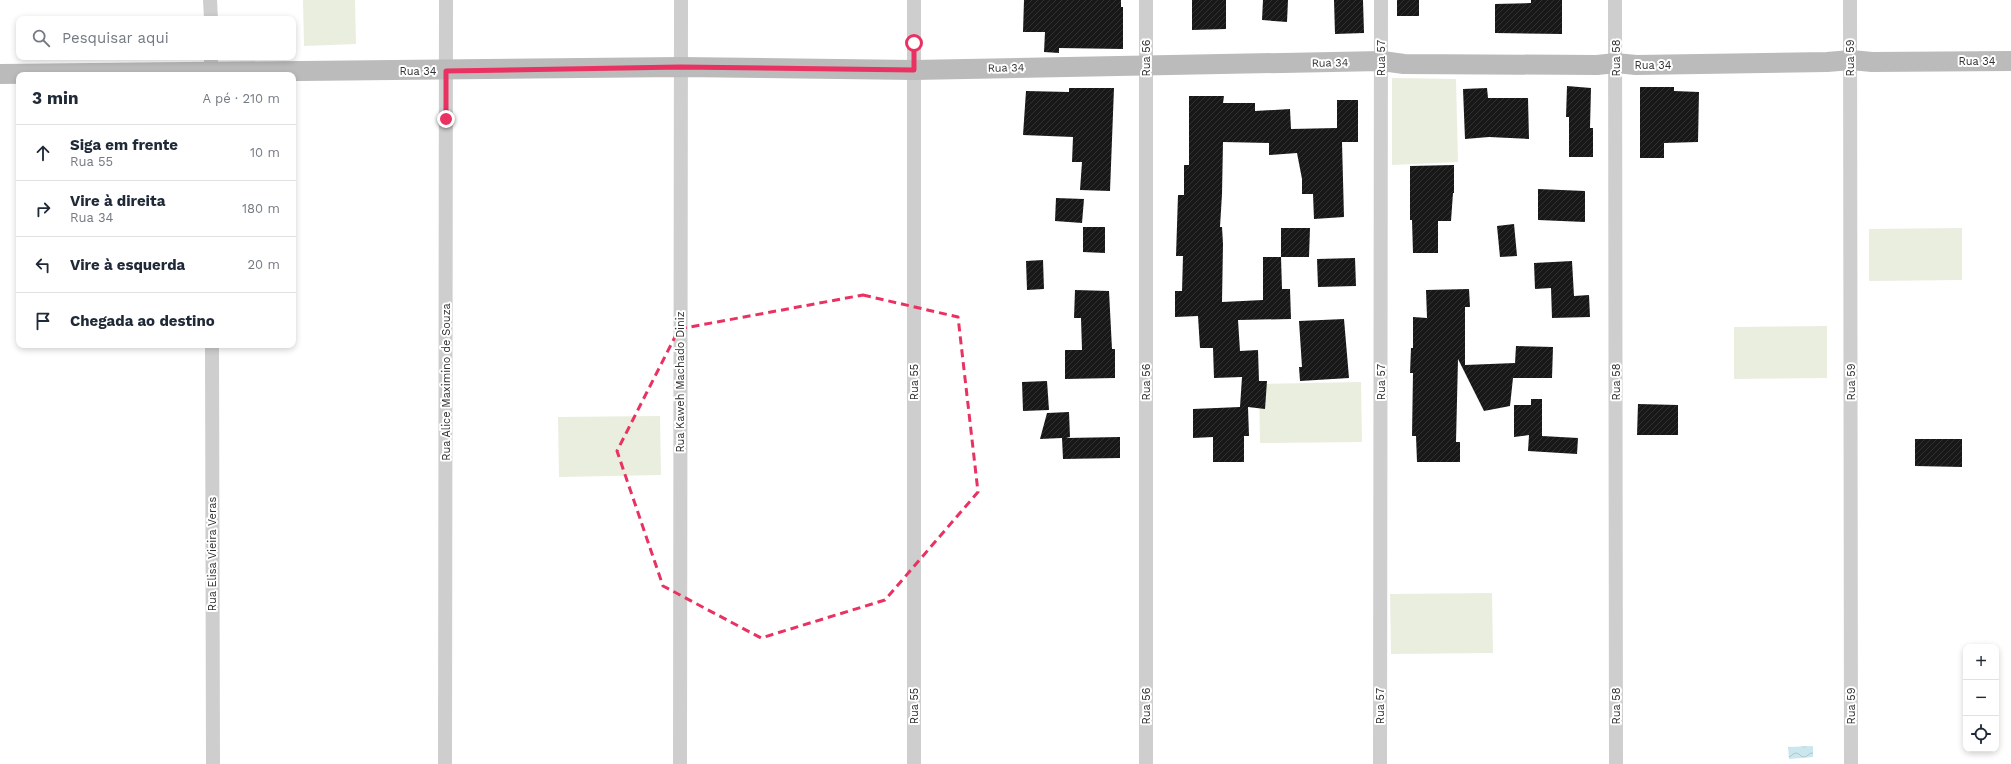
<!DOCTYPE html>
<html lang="pt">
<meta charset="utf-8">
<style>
:root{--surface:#fff;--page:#f2f2f3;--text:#1f2937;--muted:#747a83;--line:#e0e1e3}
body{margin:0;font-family:"Work Sans",sans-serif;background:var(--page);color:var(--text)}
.controls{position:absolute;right:12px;bottom:12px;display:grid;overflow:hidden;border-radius:8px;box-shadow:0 2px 6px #0003}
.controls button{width:36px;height:36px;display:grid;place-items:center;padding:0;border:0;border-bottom:1px solid var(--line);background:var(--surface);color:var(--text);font:20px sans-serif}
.stop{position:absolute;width:12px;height:12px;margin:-9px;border:3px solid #e93262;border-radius:50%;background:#fff}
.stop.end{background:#e93262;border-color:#fff;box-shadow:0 1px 4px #0008}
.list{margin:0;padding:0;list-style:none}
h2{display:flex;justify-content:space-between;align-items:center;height:52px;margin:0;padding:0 16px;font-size:17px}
h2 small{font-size:13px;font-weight:400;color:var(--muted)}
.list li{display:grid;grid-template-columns:26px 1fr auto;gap:12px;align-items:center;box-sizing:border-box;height:56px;padding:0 16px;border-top:1px solid var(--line)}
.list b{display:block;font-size:15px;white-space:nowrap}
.list p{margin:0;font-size:13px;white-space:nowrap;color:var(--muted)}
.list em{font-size:13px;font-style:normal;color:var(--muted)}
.icon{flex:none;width:22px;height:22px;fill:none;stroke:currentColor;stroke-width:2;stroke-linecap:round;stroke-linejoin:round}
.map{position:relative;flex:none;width:2011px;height:764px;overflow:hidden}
.search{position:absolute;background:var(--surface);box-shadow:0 2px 6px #0003;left:16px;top:16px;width:280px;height:44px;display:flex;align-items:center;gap:10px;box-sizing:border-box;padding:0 14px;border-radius:8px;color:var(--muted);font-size:15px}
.panel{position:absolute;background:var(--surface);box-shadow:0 2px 6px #0003;left:16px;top:72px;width:280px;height:276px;border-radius:8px}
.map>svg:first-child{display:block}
.green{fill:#eaeedf}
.water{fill:url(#water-waves)}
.building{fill:url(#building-hatch)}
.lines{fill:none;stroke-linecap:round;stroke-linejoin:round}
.street{stroke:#cecece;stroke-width:14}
.secondary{stroke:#bbb;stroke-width:20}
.route{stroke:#e93262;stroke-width:5}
.marked{fill:none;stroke:#e93262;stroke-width:3;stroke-dasharray:8 5;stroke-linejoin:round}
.labels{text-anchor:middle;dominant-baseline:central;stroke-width:4;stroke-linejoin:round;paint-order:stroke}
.street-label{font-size:11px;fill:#313131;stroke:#fff}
</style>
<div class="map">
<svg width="2011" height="764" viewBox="0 0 2011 764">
<defs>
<pattern id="water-waves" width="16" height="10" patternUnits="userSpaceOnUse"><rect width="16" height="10" fill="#cbe7ee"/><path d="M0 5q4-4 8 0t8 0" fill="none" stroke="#afc7cd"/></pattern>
<pattern id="building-hatch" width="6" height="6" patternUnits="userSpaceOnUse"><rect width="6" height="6" fill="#181818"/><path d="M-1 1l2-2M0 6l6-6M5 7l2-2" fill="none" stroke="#313131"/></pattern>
</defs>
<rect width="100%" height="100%" fill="#fff"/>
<g class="green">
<polygon points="303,0 355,0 356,44 304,46"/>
<polygon points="1392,78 1456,79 1458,162 1392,165"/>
<polygon points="1962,228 1962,280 1869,281 1869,229"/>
<polygon points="1827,326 1827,378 1734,379 1734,327"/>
<polygon points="1361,382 1362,442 1260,443 1259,384"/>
<polygon points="660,416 661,475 559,477 558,417"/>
<polygon points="1492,593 1493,653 1391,654 1390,594"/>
</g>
<polygon class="water" points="1813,746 1813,757 1789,759 1788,747"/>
<g class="building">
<polygon points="1024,0 1121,0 1121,7 1123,7 1123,49 1059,48 1059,53 1044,52 1045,32 1023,32"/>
<polygon points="1192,0 1226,0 1226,29 1192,30"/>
<polygon points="1263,0 1288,0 1287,22 1262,20"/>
<polygon points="1334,0 1363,0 1364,33 1335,34"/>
<rect x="1397" y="0" width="22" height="16"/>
<polygon points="1531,0 1562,0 1562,34 1495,33 1495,4 1531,3"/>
<polygon points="1567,86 1591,88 1590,128 1593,128 1593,157 1569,157 1569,117 1566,117"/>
<polygon points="1640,87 1674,87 1674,91 1699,92 1698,142 1664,143 1664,158 1640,158"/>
<polygon points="1069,88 1114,88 1110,191 1080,190 1082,162 1072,162 1073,137 1023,135 1026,91 1069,92"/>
<polygon points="1487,88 1488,98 1528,98 1529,139 1489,137 1465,139 1463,89"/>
<polygon points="1189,96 1224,96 1223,103 1255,103 1255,111 1290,109 1291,129 1337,128 1337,100 1358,100 1358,142 1342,142 1344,217 1314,219 1313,194 1302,194 1302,179 1297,153 1269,155 1269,143 1223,142 1222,194 1220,227 1222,227 1223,244 1222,302 1263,300 1263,257 1281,257 1282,289 1290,289 1291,319 1238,320 1240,351 1258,350 1259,381 1267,381 1265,409 1248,407 1249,436 1244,436 1244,462 1213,462 1213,437 1193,438 1193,409 1240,407 1242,377 1214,378 1213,348 1200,348 1198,316 1175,317 1175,291 1182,291 1183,256 1176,256 1178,195 1184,195 1184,165 1189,165"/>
<polygon points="1454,165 1454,193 1453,193 1451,221 1438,221 1438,253 1413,253 1412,220 1410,220 1410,166"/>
<polygon points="1538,189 1585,191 1585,222 1538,220"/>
<polygon points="1056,198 1084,199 1082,223 1055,221"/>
<polygon points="1514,224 1517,256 1500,257 1497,226"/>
<polygon points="1083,227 1105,227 1105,253 1083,252"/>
<polygon points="1281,228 1310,228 1309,257 1281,257"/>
<polygon points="1355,258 1356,286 1318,287 1317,259"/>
<polygon points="1043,260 1044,289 1027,290 1026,261"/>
<polygon points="1572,261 1574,296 1589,295 1590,317 1552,318 1551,288 1535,289 1534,263"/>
<polygon points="1469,289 1470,307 1465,307 1465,365 1515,363 1516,346 1553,347 1552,378 1513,378 1510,406 1484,411 1458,359 1456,442 1460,442 1460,462 1417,462 1416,436 1412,436 1413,373 1410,373 1411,348 1413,348 1413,317 1427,318 1426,290"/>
<polygon points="1075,290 1109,291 1112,349 1115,349 1115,378 1065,379 1065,350 1082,350 1081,318 1074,318"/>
<polygon points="1344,319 1349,378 1300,381 1299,367 1302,367 1299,321"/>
<polygon points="1047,381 1049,410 1023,411 1022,382"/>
<polygon points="1531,399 1542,399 1542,436 1578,438 1577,454 1528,451 1529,435 1514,437 1514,405 1531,405"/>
<polygon points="1638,404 1678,405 1678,435 1637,435"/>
<polygon points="1069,412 1070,437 1066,438 1120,437 1120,458 1063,459 1062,438 1040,439 1047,413"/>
<polygon points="1915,439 1962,439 1962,467 1915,466"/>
</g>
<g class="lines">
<g class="street">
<polyline points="210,0 211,19"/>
<polyline points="914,0 914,764"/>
<polyline points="1146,0 1146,764"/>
<polyline points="1615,0 1616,764"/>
<polyline points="1850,0 1851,764"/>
<polyline points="211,57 211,75"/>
<polyline points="212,345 213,764"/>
<polyline points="445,764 446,0"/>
<polyline points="680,764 681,0"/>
<polyline points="1380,764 1381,0"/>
</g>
<polyline class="secondary" points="0,74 681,67 914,70 1382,61 1404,64 1597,65 1616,63 1636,65 1827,62 1851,60 1872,62 2011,61"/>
</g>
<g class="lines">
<polyline class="route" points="446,119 446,71 680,67 914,70 914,43"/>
</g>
<path class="marked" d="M863,295L958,317L978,492L885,600L761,638L663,586L617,451L679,329Z"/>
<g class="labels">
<g class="street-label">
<text transform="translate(1146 58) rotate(-90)">Rua 56</text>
<text transform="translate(1381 58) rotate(-90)">Rua 57</text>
<text transform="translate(1616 58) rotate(-90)">Rua 58</text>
<text transform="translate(1850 58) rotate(-90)">Rua 59</text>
<text x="1977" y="61">Rua 34</text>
<text transform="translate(1330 63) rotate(-1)">Rua 34</text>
<text x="1653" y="65">Rua 34</text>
<text transform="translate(1006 68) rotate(-1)">Rua 34</text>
<text x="418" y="71">Rua 34</text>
<text transform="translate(446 382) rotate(-90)">Rua Alice Maximino de Souza</text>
<text transform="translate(680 382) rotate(-90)">Rua Kaweh Machado Diniz</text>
<text transform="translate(914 382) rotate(-90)">Rua 55</text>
<text transform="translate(1146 382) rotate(-90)">Rua 56</text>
<text transform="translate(1381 382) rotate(-90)">Rua 57</text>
<text transform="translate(1616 382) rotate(-90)">Rua 58</text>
<text transform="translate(1851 382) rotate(-90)">Rua 59</text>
<text transform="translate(212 554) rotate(-90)">Rua Elisa Vieira Veras</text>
<text transform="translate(914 706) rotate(-90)">Rua 55</text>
<text transform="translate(1146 706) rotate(-90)">Rua 56</text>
<text transform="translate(1380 706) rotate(-90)">Rua 57</text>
<text transform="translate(1616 706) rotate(-90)">Rua 58</text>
<text transform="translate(1851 706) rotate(-90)">Rua 59</text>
</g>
</g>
</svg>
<div class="controls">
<button>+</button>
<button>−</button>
<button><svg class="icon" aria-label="locate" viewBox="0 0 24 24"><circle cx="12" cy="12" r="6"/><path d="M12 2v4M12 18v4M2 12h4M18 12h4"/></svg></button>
</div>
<div class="stop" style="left:914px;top:43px"></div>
<div class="stop end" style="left:446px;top:119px"></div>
<div class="search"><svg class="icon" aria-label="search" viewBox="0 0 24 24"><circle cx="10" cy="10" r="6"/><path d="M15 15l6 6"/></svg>Pesquisar aqui</div>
<section class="panel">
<h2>3 min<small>A pé · 210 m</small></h2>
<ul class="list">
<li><svg class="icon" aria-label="ahead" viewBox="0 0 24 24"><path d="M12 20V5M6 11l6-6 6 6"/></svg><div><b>Siga em frente</b><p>Rua 55</p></div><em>10 m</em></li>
<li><svg class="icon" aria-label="right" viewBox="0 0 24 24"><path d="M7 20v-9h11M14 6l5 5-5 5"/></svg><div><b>Vire à direita</b><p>Rua 34</p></div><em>180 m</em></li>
<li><svg class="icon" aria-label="left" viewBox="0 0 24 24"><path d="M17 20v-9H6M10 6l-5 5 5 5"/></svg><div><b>Vire à esquerda</b></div><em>20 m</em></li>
<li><svg class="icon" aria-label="arrive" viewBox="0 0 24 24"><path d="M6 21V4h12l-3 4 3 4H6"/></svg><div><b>Chegada ao destino</b></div></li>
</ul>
</section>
</div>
